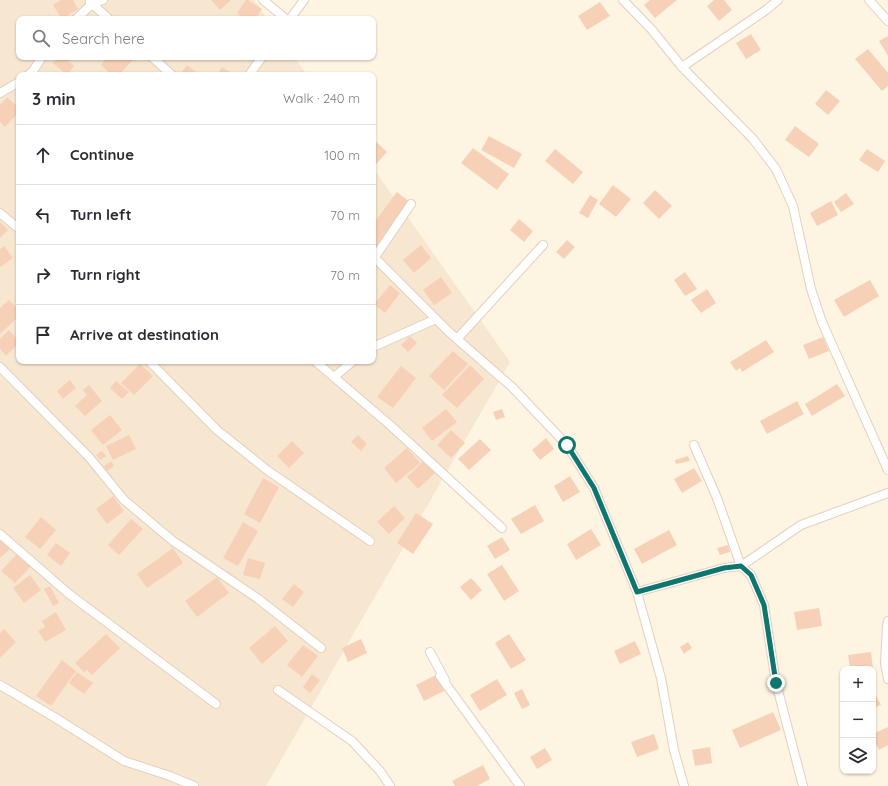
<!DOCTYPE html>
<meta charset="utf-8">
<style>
:root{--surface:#fff;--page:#f2f2f3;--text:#2b2b33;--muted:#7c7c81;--line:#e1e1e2}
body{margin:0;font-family:Quicksand,sans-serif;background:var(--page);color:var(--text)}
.controls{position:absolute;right:12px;bottom:12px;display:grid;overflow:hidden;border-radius:8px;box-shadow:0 1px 3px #0004}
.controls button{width:36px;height:36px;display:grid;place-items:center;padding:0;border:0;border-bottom:1px solid var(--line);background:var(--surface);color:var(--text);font:20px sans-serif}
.stop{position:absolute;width:12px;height:12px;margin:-9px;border:3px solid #0f766e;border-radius:50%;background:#fff}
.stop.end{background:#0f766e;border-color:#fff;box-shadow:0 1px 4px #0008}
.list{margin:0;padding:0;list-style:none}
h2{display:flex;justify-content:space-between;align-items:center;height:52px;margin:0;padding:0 16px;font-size:17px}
h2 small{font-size:13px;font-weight:400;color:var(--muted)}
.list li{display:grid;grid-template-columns:26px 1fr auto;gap:12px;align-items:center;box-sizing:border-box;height:60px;padding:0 16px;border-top:1px solid var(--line)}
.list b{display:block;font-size:15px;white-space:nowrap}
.list em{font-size:13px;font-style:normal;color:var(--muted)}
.icon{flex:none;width:22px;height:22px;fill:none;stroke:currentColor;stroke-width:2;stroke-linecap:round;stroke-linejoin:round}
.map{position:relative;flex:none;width:888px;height:786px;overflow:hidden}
.search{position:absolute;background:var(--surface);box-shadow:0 1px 3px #0004;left:16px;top:16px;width:360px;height:44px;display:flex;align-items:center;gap:10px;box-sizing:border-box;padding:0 14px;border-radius:8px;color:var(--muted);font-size:15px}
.panel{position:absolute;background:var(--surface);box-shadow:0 1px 3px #0004;left:16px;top:72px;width:360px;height:292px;border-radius:8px}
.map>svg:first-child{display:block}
.residential{fill:#f7e6d0}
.building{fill:#f7d1b7}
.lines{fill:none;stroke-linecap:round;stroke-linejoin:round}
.minor-casing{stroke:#e4d0bd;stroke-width:10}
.minor{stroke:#fff;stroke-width:8}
.route{stroke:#0f766e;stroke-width:5}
</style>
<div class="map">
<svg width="888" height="786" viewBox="0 0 888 786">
<rect width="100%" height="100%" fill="#fef4e2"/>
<polygon class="residential" points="0,0 254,0 267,19 19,19 19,57 294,57 307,75 19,75 19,361 373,361 373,168 510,362 266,786 0,786"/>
<g class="building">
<polygon points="61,0 73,0 78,9 62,19 53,5"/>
<polygon points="211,0 231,0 220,10"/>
<polygon points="246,0 248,0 262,9 255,19 245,19 237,13"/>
<polygon points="650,0 677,0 655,18 644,5"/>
<polygon points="714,0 724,0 732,10 719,21 707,6"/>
<polygon points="600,2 610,16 587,30 578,16"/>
<polygon points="751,34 761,50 746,59 736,43"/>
<polygon points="888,36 888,56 879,41"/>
<polygon points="868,49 888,73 888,86 882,91 855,59"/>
<polygon points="59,57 64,57 74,66 67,75 53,63"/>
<polygon points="107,57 135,57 119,75 112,75 101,65"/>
<polygon points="187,65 200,75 184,75 181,73"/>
<polygon points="222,67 234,75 217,75"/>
<polygon points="826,90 840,101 828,115 815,104"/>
<polygon points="7,97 19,108 19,112 5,127 0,122 0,105"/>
<polygon points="795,126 819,144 809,157 785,140"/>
<polygon points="489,136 522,154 514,168 481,150"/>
<polygon points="373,139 387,152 376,164 373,161"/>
<polygon points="473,148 509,174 497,190 461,163"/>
<polygon points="555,149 583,172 573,184 545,161"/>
<polygon points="867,149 885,161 878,172 859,160"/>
<polygon points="613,185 631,199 616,217 599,204"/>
<polygon points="655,190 672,206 659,219 643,203"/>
<polygon points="397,192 411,203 376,249 373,247 373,224"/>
<polygon points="846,193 854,204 841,212 834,202"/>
<polygon points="590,195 598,200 588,218 579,213"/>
<polygon points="831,201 838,215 817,226 810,213"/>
<polygon points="519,219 533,231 524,242 510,230"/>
<polygon points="0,222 8,230 0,238"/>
<polygon points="567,240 575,247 564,259 556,252"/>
<polygon points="421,245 431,258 414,273 403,260"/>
<polygon points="4,246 13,258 0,267 0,249"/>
<polygon points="685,272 697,289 685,296 674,280"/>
<polygon points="441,277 452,293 434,305 423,290"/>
<polygon points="870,280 879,296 844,317 834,300"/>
<polygon points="390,285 400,293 385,313 374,304"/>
<polygon points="707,289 716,303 701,313 691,300"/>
<polygon points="9,300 19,310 19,316 0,334 0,308"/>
<polygon points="9,330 19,341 19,343 6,356 0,349 0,339"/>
<polygon points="410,336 417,343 408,352 401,345"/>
<polygon points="823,337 829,351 809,359 803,345"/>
<polygon points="766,340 774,352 742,372 740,368 736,371 730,362"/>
<polygon points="453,351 468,364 444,390 429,376"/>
<polygon points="140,364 153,376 134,395 121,383"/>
<polygon points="470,365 484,379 457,408 442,395"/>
<polygon points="401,366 416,378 393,408 377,397"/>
<polygon points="70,380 76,388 63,399 57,391"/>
<polygon points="116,381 129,392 122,399 110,388"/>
<polygon points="837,384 845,396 812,416 805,404"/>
<polygon points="89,385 102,401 85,416 75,406 87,395 83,390"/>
<polygon points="797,401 804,414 767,434 760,421"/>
<polygon points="446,409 457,422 432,441 422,428"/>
<polygon points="502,409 505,417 496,420 493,412"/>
<polygon points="110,415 122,430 103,445 91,430"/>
<polygon points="451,430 465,443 451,458 437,445"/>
<polygon points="129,435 136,449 113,460 106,446"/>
<polygon points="358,435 367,444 361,451 351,442"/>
<polygon points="546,438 554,449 540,460 532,450"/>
<polygon points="480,439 491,450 469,470 458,459"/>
<polygon points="292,441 304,453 289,468 277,456"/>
<polygon points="407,448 420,463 396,483 384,468"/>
<polygon points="102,451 106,456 100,460 96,455"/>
<polygon points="688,456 690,461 676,464 675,460"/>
<polygon points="111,461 114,466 107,471 104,466"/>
<polygon points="423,461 435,473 418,489 407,477"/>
<polygon points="694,468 702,481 682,493 674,479"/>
<polygon points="570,476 580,492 563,502 554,486"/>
<polygon points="263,478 279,487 260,523 244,514"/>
<polygon points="113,496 124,511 107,524 96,509"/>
<polygon points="535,505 544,521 521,534 511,519"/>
<polygon points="394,506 405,518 389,534 377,522"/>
<polygon points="416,513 433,524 413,554 397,543"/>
<polygon points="41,517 56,530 40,549 25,537"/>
<polygon points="131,519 143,529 119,555 108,545"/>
<polygon points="243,522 258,531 238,566 223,558"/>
<polygon points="591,529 601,545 576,560 567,544"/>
<polygon points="669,530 677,545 642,564 634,549"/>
<polygon points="502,537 510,550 495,559 487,546"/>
<polygon points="0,538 10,549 0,558"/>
<polygon points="56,543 70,553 61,566 47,555"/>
<polygon points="728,545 730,552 720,555 717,548"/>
<polygon points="173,548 183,563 147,588 137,574"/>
<polygon points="18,553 31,566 15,583 1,571"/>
<polygon points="248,558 265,563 260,579 243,575"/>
<polygon points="502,565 519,591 504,601 487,574"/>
<polygon points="30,575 41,590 24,603 13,588"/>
<polygon points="217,577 229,593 197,617 185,601"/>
<polygon points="471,578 482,590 471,600 460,587"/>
<polygon points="294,584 304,592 293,607 282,599"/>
<polygon points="50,586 59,603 53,606 44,589"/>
<polygon points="819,608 822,626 797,630 794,612"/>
<polygon points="56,612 66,630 45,642 38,631 45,627 42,621"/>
<polygon points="275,626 288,641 262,664 249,648"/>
<polygon points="4,629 16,642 0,658 0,633"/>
<polygon points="106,634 120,648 92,675 87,670 84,672 75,663"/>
<polygon points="509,634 526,660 511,669 495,643"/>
<polygon points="361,639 367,653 348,662 342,648"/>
<polygon points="635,641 641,654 620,664 614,651"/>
<polygon points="688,642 692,648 684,654 680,647"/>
<polygon points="303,645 318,656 302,677 287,665"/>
<polygon points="871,652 873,669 850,669 848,655"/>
<polygon points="62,660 76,671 51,706 36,696"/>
<polygon points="77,672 93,683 84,694 69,683"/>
<polygon points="312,674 320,680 310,693 303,687"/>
<polygon points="436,675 444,691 424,701 416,685"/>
<polygon points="497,679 507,695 480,711 470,695"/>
<polygon points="522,689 530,705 522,709 514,693"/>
<polygon points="873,690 881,705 873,708"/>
<polygon points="773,712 781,730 740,748 732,730"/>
<polygon points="888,727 888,745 879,750 873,738 873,734"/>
<polygon points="654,734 659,749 637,757 631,742"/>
<polygon points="710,747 712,763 695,766 692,750"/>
<polygon points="545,748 552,760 537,769 530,757"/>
<polygon points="483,765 490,779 477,786 455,786 452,781"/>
</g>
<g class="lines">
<defs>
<g id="minor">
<polyline points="263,0 286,19"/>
<polyline points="623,0 652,30 682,67 753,139 776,169 793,206 811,289 822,322 888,470"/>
<polyline points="869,0 888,21"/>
<polyline points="90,2 109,19"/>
<polyline points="76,19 92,4 103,0"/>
<polyline points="290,19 304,0"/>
<polyline points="152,57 172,75"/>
<polyline points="682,67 766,10 778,0"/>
<polyline points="28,75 33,71 42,57"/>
<polyline points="249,75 262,57"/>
<polyline points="0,93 19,82"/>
<polyline points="0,213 19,229"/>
<polyline points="373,256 449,332 512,387 567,445 594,488 637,592 661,678 674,750 684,786"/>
<polyline points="375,257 411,204"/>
<polyline points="457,339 543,245"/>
<polyline points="373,347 436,319"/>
<polyline points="149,361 217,430 267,470 370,541"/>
<polyline points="315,361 390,425 502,528"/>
<polyline points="0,367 89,457 124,500 173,541 257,598 321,648"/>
<polyline points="334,377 353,361"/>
<polyline points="694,445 717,498 741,566 801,525 888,493"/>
<polyline points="0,534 69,594 216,704"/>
<polyline points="637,592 724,568 741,566 751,575 764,605 776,683 803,786"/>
<polyline points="888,621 887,626 885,663 888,679"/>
<polyline points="430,652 445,680"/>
<polyline points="440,676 520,786"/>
<polyline points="0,685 54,717 124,761 170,776 194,786"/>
<polyline points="278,690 352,741 380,771 390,786"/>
</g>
</defs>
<use href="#minor" class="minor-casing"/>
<use href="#minor" class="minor"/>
</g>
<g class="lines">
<polyline class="route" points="567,445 594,488 637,592 724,568 741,566 751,575 764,605 776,683"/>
</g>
</svg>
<div class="controls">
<button>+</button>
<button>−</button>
<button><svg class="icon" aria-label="layers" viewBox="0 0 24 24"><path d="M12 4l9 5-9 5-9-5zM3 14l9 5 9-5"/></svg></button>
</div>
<div class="stop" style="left:567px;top:445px"></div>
<div class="stop end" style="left:776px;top:683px"></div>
<div class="search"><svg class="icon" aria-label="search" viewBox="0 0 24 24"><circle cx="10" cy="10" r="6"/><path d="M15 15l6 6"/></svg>Search here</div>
<section class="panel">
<h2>3 min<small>Walk · 240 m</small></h2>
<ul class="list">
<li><svg class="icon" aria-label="ahead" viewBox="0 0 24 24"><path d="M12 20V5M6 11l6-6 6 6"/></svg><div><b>Continue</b></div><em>100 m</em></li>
<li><svg class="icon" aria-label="left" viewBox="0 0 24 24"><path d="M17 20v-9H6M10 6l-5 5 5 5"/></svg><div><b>Turn left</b></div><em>70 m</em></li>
<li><svg class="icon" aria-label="right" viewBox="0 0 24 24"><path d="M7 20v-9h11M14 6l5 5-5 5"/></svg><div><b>Turn right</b></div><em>70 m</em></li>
<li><svg class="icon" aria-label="arrive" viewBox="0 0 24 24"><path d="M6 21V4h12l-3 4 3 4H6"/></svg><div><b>Arrive at destination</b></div></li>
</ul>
</section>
</div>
